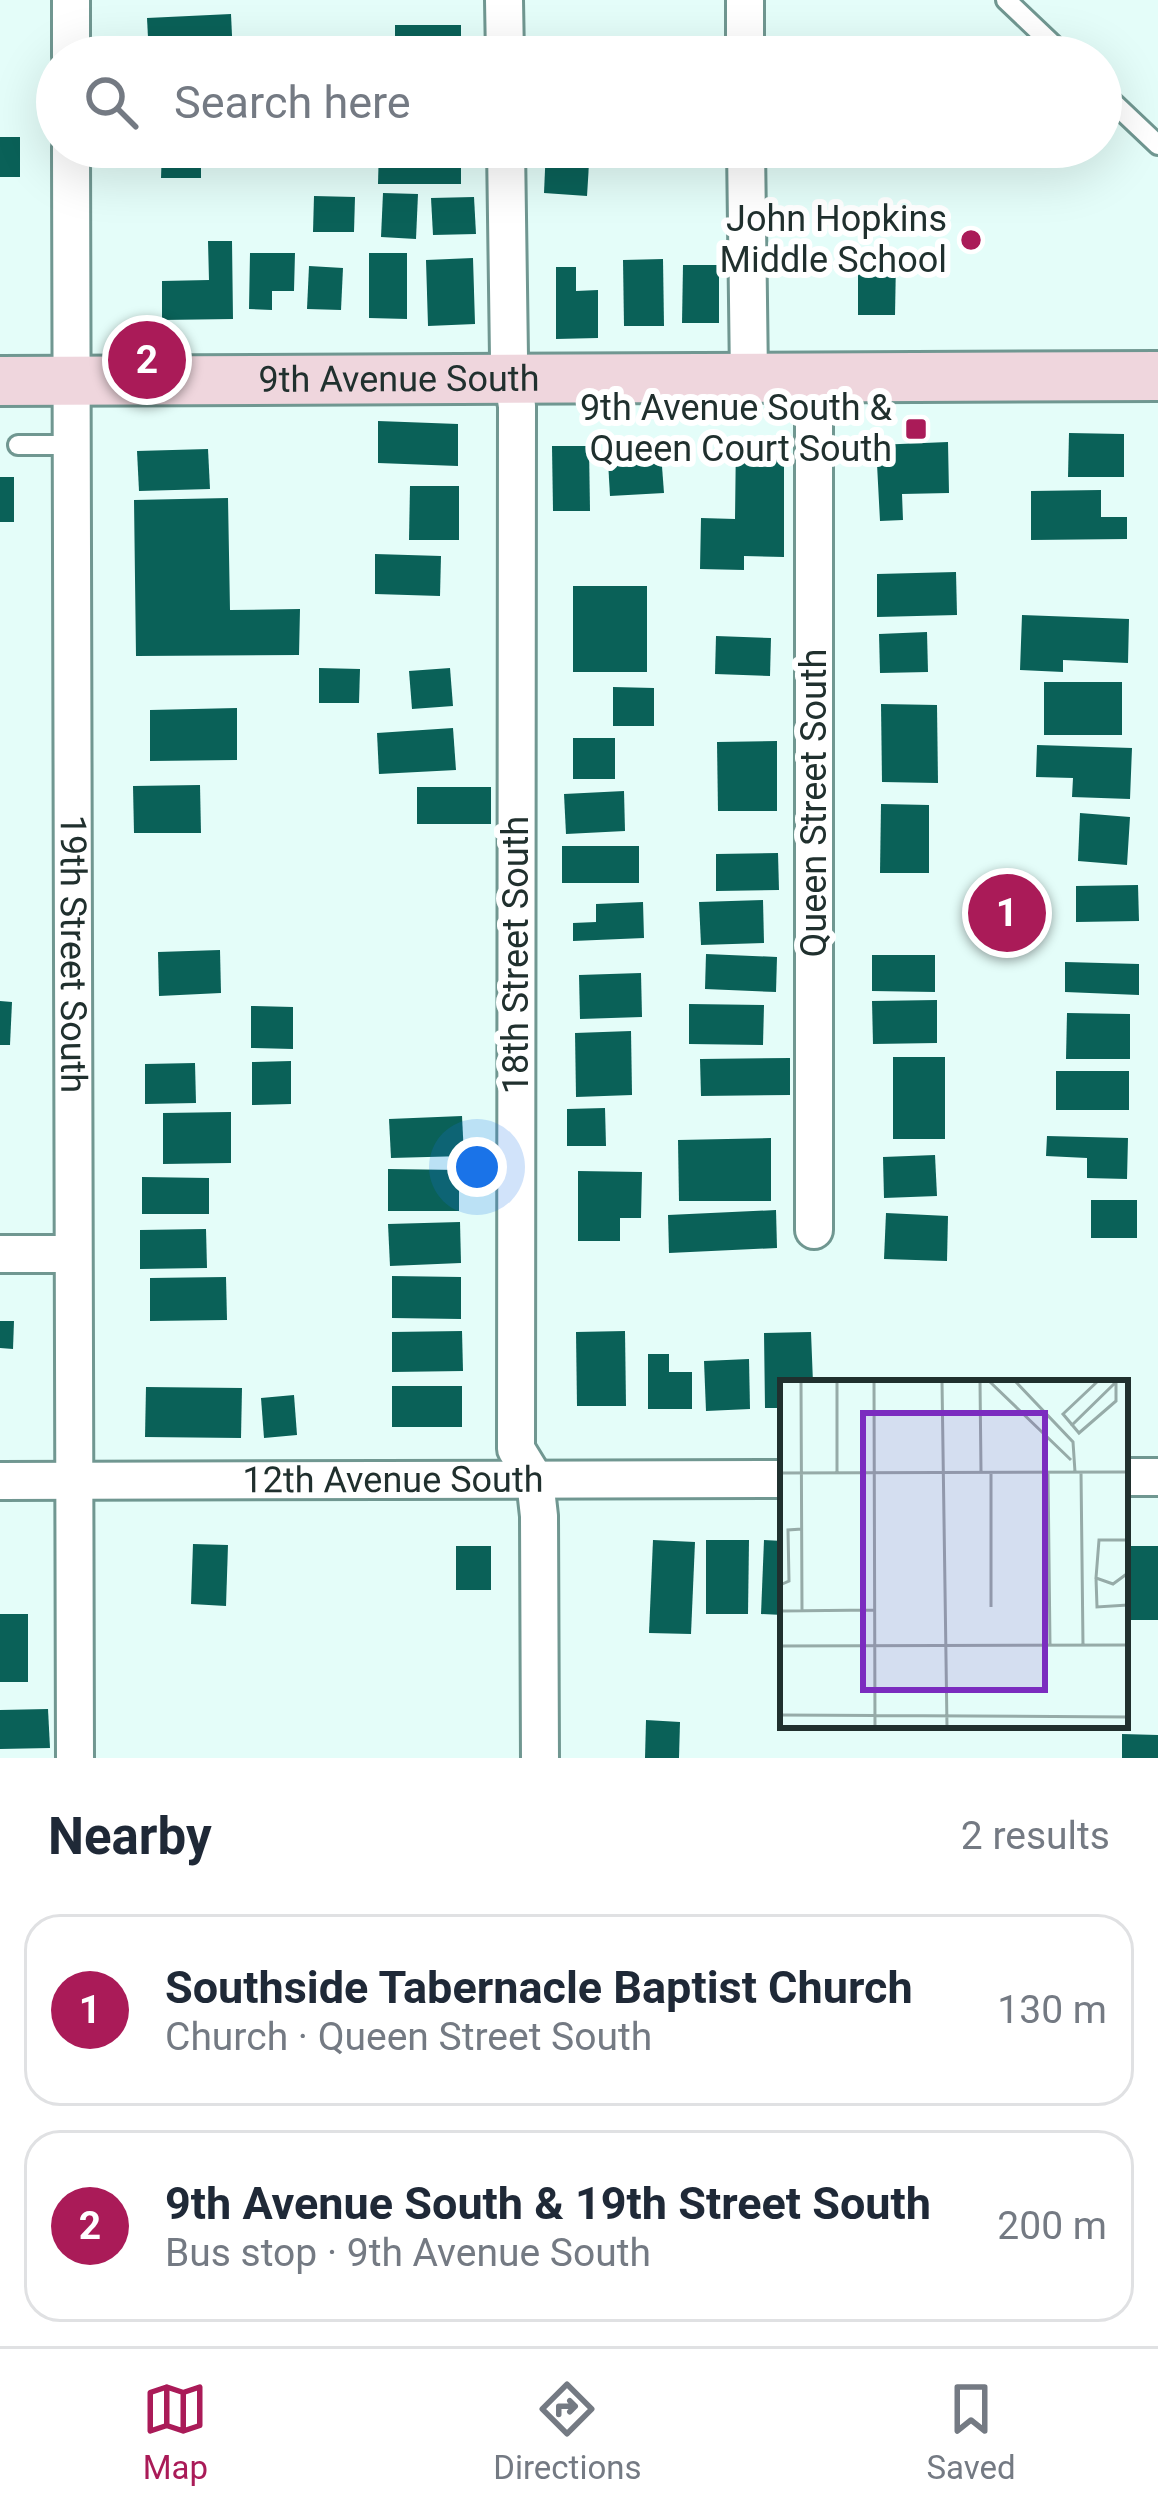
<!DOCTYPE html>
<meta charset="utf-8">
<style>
:root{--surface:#fff;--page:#f2f2f3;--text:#1f2937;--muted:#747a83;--line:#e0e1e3;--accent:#aa1b58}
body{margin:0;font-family:Roboto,sans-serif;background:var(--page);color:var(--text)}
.you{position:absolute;left:477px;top:1167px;width:42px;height:42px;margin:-30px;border:9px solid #fff;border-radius:50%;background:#1a73e8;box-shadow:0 0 0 18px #1a73e833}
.badge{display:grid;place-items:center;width:78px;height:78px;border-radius:50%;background:var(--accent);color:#fff;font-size:39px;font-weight:700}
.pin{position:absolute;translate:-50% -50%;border:6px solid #fff;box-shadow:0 3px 12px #0006}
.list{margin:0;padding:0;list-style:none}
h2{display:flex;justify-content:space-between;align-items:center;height:156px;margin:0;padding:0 48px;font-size:51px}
h2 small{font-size:39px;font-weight:400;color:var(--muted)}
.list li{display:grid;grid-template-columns:78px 1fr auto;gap:36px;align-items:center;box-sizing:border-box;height:192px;margin:0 24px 24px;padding:0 24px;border:3px solid var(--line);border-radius:36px}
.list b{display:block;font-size:45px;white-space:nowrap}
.list p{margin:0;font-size:39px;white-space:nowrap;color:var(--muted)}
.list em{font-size:39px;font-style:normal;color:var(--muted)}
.icon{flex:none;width:66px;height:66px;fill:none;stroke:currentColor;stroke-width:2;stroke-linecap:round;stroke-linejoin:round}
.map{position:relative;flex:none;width:1158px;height:1758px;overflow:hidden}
.search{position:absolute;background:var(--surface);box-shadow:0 12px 48px #0002;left:36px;right:36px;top:36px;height:132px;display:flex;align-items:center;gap:30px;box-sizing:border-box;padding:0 42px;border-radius:66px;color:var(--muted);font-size:45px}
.sheet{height:588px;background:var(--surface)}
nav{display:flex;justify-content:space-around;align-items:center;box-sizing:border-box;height:168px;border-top:3px solid var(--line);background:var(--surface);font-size:33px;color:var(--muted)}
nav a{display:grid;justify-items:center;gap:6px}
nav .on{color:var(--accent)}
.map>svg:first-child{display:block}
.building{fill:#0a6158}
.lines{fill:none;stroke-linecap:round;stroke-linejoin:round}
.lane-casing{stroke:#709791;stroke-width:24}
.street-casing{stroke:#709791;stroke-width:42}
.secondary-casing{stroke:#709791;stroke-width:54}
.lane{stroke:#fff;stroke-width:18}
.street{stroke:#fff;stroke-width:36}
.secondary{stroke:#efd6dd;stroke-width:48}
.poi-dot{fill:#aa1b58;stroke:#fff;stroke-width:4.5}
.labels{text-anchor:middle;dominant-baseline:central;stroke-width:12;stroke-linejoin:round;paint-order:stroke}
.poi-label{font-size:36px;fill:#20302e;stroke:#fff;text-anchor:end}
.street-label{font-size:36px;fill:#20302e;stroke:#fff}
.inset-road{fill:none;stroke:#96aba8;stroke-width:3}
.view{fill:#7b2cbf;fill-opacity:0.15;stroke:#7b2cbf;stroke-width:6}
.inset-edge{fill:none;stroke:#20302e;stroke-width:6}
</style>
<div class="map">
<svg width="1158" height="1758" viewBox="0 0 1158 1758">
<rect width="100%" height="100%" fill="#e4fdf9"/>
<g class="building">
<polygon points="231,14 233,57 149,57 147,18"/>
<rect x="395" y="25" width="66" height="32"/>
<rect x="0" y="137" width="20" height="40"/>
<polygon points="162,147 201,147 201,178 161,178"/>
<polygon points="379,147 461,147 461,184 378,184"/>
<polygon points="546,147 590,147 587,196 544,193"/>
<polygon points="383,193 418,194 416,239 381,237"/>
<polygon points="314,196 355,197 354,232 313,232"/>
<polygon points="474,197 476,234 433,235 431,198"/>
<polygon points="208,241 232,241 233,319 162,320 162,281 209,280"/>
<polygon points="250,253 295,253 294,291 272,291 272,310 249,309"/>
<polygon points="369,253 407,253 407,319 369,318"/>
<polygon points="473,258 475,324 428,326 426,260"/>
<polygon points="663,259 664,326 624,326 623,260"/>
<polygon points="858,261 896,261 895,315 858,315"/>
<polygon points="683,265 719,265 719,323 682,323"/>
<polygon points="309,266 343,268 341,310 307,309"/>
<polygon points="556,267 576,267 576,291 598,290 598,338 556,339"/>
<polygon points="378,421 458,424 458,466 378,463"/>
<polygon points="1069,433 1124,434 1124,477 1068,477"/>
<polygon points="736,438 784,440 784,557 744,556 744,570 700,569 701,518 735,519"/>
<polygon points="660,440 664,493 610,496 607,444"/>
<polygon points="948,442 949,493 902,494 903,520 880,521 876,445"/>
<polygon points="552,446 589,446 590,511 553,511"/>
<polygon points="208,449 210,489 139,491 137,451"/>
<rect x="0" y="477" width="14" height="45"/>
<polygon points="410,486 459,486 459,540 409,540"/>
<polygon points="1101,490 1101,517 1127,517 1127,539 1031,540 1031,491"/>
<polygon points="228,498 230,610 300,609 299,655 136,656 134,500"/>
<polygon points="375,554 441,556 440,596 375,594"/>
<polygon points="956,572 957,615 877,617 877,574"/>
<rect x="573" y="586" width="74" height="86"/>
<polygon points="1022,615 1129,619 1128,663 1063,660 1063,672 1020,670"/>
<polygon points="927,632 928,672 880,673 879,634"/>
<polygon points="716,636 771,638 770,676 715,674"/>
<polygon points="319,668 360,669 359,703 319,703"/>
<polygon points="450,668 453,706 412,709 409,671"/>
<rect x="1044" y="682" width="78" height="53"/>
<polygon points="613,687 654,688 654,726 613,726"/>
<polygon points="881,704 937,705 938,783 882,782"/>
<polygon points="237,708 237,760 150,761 150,710"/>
<polygon points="453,728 456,770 379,774 377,733"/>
<rect x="573" y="738" width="42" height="41"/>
<polygon points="777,741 777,811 718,811 717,742"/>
<polygon points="1037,745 1132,748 1130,799 1072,797 1073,778 1036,777"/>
<polygon points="200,785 201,833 134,833 133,786"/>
<rect x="417" y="787" width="74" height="37"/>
<polygon points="624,791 625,831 566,834 564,794"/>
<polygon points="881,804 929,805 929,873 880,873"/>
<polygon points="1080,813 1130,817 1127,865 1078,861"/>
<rect x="562" y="846" width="77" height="37"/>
<polygon points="778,853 779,890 716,891 716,854"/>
<polygon points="1138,885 1139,921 1076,922 1076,886"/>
<polygon points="763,900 764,943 701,945 699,902"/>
<polygon points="643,902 644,938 573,941 573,923 596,922 596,904"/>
<polygon points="220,950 221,993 159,996 158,952"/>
<polygon points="706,954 777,957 776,992 705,989"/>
<polygon points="872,955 935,955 935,992 872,991"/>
<polygon points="1065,962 1139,964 1139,995 1065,992"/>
<polygon points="641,973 642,1017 580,1019 579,975"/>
<polygon points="937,1000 937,1043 873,1044 872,1001"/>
<polygon points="0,1001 12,1002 10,1045 0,1045"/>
<polygon points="689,1004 764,1005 763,1045 689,1044"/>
<polygon points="251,1006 293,1007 293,1049 251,1048"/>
<polygon points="1067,1013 1130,1014 1130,1059 1066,1059"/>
<polygon points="631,1031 632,1095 576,1097 575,1033"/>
<rect x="893" y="1057" width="52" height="82"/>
<polygon points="790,1058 790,1095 701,1096 700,1059"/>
<polygon points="291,1061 291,1104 252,1105 252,1062"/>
<polygon points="195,1063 196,1103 145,1104 145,1064"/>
<rect x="1056" y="1071" width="73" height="39"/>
<polygon points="605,1108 606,1146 567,1146 567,1109"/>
<polygon points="231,1112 231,1163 163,1164 163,1113"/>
<polygon points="462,1116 464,1156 391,1158 389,1119"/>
<polygon points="1047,1136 1128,1138 1127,1179 1087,1178 1087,1158 1046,1156"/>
<polygon points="771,1138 771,1201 679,1201 678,1140"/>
<polygon points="935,1155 937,1196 884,1198 883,1157"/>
<polygon points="388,1169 459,1170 459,1211 388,1211"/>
<polygon points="578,1171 642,1172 641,1218 620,1218 620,1241 578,1241"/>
<polygon points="142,1177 209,1178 209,1214 142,1214"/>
<rect x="1091" y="1200" width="46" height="38"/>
<polygon points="776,1210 777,1248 669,1253 668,1215"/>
<polygon points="886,1213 948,1216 947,1261 884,1259"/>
<polygon points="460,1222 461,1263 390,1266 388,1224"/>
<polygon points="206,1229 207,1268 140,1269 140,1230"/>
<polygon points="392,1276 461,1277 461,1319 392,1318"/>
<polygon points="226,1277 227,1320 150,1321 150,1278"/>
<polygon points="0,1321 14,1321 13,1349 0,1348"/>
<polygon points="462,1331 463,1371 392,1372 392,1332"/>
<polygon points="625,1331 626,1406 577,1406 576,1332"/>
<polygon points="811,1332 813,1383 783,1383 783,1408 765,1408 764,1333"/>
<polygon points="648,1354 669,1354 669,1372 692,1372 692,1409 648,1409"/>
<polygon points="749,1359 750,1409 706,1411 704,1361"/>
<rect x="392" y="1386" width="70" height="41"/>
<polygon points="146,1387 242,1388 241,1438 145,1437"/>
<polygon points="294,1395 297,1435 264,1438 261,1398"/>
<polygon points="653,1540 695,1542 691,1634 649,1633"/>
<polygon points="706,1540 749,1540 748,1614 706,1614"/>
<polygon points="764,1540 783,1541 783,1615 761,1614"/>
<polygon points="193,1544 228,1545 226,1606 191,1604"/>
<rect x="456" y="1546" width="35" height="44"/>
<polygon points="1127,1546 1158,1546 1158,1620 1126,1620"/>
<rect x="0" y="1614" width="28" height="68"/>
<polygon points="48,1709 50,1748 0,1749 0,1710"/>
<polygon points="646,1720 680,1722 679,1758 645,1758"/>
<polygon points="1122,1734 1158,1735 1158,1758 1122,1758"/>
</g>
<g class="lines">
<defs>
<g id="lane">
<polyline points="1006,0 1066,57"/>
<polyline points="1101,91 1158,145"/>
<polyline points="18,445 71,445"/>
</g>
<g id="street">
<polyline points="71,0 71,57"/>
<polyline points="504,0 505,57"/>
<polyline points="745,0 745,57"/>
<path id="s1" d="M71,147L75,1758"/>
<polyline points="506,147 509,357 517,406 516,1449 535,1480 539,1516 540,1758"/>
<polyline points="746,147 749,377"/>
<polyline points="814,376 814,1230"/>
<polyline points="0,1254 72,1254"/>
<polyline points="1125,1477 1158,1477"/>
<path id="s2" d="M0,1481L783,1479"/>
</g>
<g id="secondary">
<path id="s3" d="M0,381L1158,376"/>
</g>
</defs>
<use href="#lane" class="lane-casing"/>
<use href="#street" class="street-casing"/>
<use href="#secondary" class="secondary-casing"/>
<use href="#lane" class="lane"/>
<use href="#street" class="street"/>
<use href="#secondary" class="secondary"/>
</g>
<g class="poi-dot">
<circle cx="971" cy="240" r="12"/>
<rect x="904" y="417" width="24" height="24" rx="6"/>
</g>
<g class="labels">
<g class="poi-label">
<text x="947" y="219">John Hopkins<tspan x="947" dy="41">Middle School</tspan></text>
<text x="892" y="408">9th Avenue South &amp;<tspan x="892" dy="41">Queen Court South</tspan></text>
</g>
<g class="street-label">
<text stroke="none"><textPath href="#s3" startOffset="399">9th Avenue South</textPath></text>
<text transform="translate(814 803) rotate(-90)">Queen Street South</text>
<text stroke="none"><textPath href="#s1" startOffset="807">19th Street South</textPath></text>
<text transform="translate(516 955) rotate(-90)">18th Street South</text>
<text stroke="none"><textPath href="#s2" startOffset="393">12th Avenue South</textPath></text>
</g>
</g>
<g transform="translate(780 1380)">
<rect width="348" height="348" fill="#e4fdf9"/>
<path class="inset-road" d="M21,1L22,231M57,1V93M94,1L95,347M162,1L167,347M200,1L201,92M209,1L291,80M235,1L293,62L295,92M318,1L283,34L299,53L336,21V1M291,46L336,2M211,92V227M268,92L270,265M301,92L303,265M0,93L348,92M348,160H319L316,198L333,204L348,193M316,198L317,227L348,225M0,205L9,201L8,150L22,149M0,231L94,230M0,266L348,265M0,335L348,337M106,347H218"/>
<path class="view" d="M83,33H265V310H83Z"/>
<rect width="348" height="348" class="inset-edge"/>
</g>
</svg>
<div class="you"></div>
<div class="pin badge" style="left:1007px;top:913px">1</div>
<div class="pin badge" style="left:147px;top:360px">2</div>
<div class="search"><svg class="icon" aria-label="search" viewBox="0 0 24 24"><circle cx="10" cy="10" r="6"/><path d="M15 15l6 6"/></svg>Search here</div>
</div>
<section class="sheet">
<h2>Nearby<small>2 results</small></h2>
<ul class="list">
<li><span class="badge">1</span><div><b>Southside Tabernacle Baptist Church</b><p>Church · Queen Street South</p></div><em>130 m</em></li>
<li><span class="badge">2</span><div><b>9th Avenue South &amp; 19th Street South</b><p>Bus stop · 9th Avenue South</p></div><em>200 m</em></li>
</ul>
</section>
<nav>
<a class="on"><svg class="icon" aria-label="map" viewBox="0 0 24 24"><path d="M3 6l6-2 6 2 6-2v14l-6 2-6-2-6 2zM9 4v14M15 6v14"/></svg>Map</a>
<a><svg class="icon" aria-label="directions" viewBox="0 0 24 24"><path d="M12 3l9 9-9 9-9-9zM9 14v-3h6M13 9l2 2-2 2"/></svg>Directions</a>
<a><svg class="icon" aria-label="saved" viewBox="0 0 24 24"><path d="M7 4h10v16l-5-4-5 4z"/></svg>Saved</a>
</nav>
